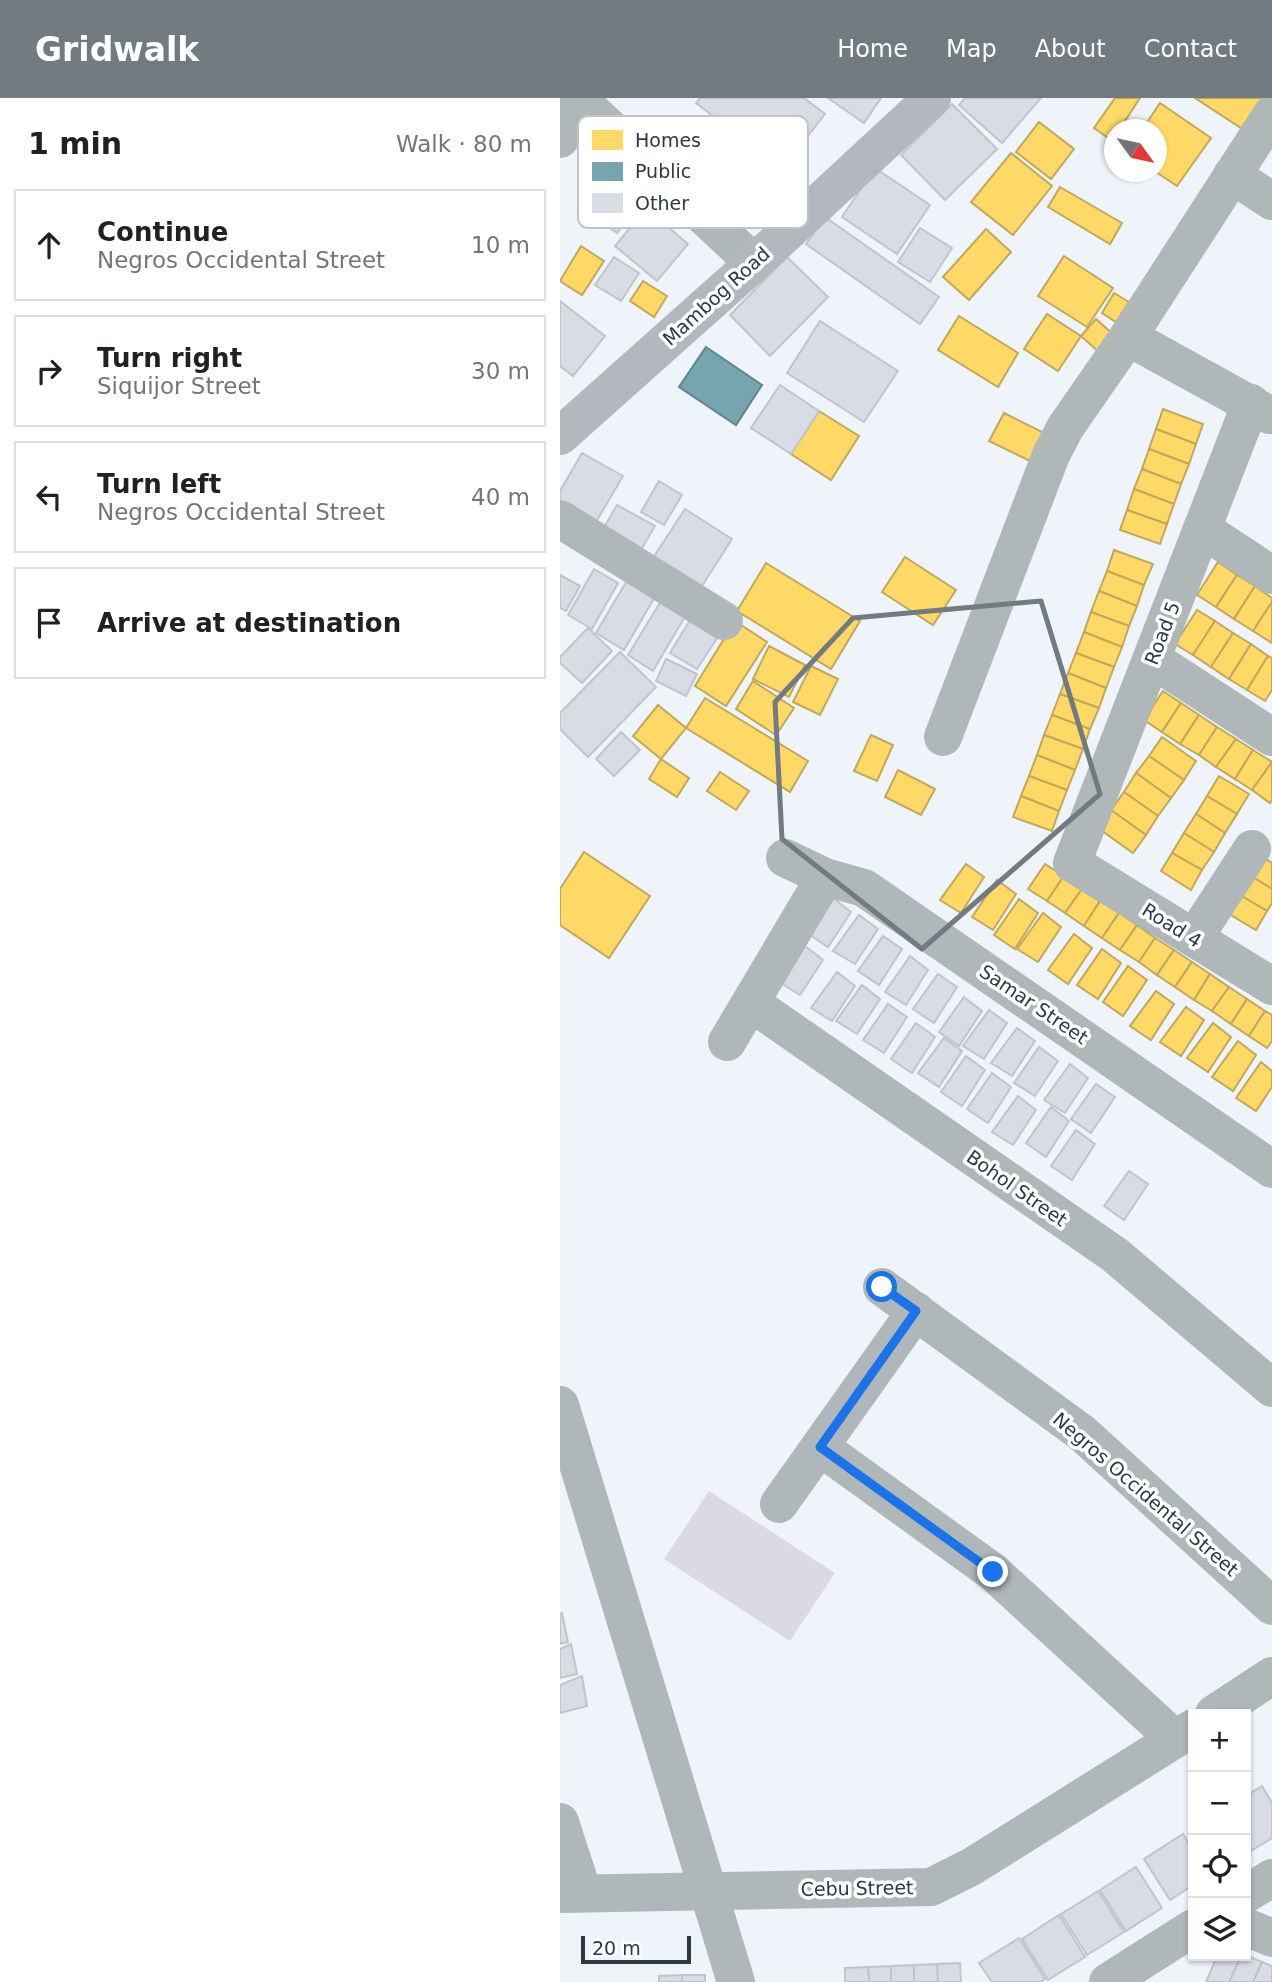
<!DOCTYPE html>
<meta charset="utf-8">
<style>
:root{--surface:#fff;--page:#f2f2f2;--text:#202124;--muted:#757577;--line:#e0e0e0;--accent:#727a82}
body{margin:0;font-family:"DejaVu Sans",sans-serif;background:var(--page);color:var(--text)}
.controls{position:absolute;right:21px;bottom:21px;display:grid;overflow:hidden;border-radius:0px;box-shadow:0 2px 5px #0004}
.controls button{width:63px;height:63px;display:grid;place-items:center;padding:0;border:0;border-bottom:2px solid var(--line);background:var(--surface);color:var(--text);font:35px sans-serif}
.compass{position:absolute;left:544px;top:21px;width:63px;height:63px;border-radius:50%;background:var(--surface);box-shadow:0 2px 5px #0004;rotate:123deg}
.scale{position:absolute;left:21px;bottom:18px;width:110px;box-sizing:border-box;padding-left:7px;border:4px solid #2f3842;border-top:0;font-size:19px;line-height:24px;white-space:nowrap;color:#2f3842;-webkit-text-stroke:5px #fff;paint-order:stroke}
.stop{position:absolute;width:21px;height:21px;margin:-16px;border:5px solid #1a73e8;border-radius:50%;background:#fff}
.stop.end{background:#1a73e8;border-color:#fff;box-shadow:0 2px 7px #0008}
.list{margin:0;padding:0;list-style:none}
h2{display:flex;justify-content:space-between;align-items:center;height:91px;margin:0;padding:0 28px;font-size:30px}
h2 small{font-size:23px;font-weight:400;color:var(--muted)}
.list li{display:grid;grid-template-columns:46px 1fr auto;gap:21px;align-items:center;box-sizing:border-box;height:112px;margin:0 14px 14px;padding:0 14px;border:2px solid var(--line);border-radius:0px}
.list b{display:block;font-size:26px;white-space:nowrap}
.list p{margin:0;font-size:23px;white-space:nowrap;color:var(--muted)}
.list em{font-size:23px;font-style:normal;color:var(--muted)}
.icon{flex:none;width:38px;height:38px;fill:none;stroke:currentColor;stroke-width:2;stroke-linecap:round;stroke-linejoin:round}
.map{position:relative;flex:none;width:712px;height:1884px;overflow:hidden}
header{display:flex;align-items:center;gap:42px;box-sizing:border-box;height:98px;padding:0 35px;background:var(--accent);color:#fff}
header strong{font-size:33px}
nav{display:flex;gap:38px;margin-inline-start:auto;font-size:24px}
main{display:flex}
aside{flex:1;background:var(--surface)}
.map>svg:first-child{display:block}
.green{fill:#dcd8e5}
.homes{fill:#ffd966;stroke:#c1a95b;stroke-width:2}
.public{fill:#76a5af;stroke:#61848e;stroke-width:2}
.building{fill:#d9dbe5;stroke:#c1c4cd;stroke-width:2}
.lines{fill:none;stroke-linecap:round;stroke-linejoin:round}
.minor{stroke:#b0b7b9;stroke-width:38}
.major{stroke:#b2b8be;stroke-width:38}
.route{stroke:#1a73e8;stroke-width:9}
.marked{fill:none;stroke:#727a82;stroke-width:5;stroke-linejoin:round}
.labels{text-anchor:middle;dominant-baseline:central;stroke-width:7;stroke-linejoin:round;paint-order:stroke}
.street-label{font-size:19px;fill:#2f3842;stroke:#fff}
.key{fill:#fff;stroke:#c1c3c6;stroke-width:2}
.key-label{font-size:19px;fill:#2f3842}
</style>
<header>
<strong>Gridwalk</strong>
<nav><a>Home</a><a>Map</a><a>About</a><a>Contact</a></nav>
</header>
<main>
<aside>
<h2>1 min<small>Walk · 80 m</small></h2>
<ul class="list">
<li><svg class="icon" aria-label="ahead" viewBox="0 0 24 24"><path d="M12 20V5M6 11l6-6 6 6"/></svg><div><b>Continue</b><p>Negros Occidental Street</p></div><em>10 m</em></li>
<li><svg class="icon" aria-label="right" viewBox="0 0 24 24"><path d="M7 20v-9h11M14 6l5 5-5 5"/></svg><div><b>Turn right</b><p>Siquijor Street</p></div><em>30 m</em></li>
<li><svg class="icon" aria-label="left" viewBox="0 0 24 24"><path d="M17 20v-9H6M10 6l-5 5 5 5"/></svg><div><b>Turn left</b><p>Negros Occidental Street</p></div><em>40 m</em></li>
<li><svg class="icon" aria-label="arrive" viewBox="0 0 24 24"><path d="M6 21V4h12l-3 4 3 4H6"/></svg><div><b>Arrive at destination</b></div></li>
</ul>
</aside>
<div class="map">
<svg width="712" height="1884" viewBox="0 0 712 1884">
<rect width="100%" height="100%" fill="#eef4fa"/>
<polygon class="green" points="149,1393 275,1475 230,1543 104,1461"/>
<g class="homes">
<polygon points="555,0 580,0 559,32 554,32 551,42 534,30"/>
<polygon points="635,0 704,0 684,32"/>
<polygon points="600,5 651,40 617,88 596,74 596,32 582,32"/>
<polygon points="479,24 514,51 491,81 456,54"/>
<polygon points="451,55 492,88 453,137 411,104"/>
<polygon points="500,89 562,125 550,146 488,109"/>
<polygon points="426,131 451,154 409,202 383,179"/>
<polygon points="21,148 44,163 22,197 0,183"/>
<polygon points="504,158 553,190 527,229 478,198"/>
<polygon points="83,183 107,198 94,219 70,203"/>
<polygon points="554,195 569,204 556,224 542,215"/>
<polygon points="487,216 521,238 498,273 464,251"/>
<polygon points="399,218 458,255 438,289 378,252"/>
<polygon points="536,221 555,238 540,255 521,238"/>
<polygon points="603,311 643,326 636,346 596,331"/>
<polygon points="259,313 299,338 271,382 231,356"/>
<polygon points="444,315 488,337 474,365 429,343"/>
<polygon points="596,331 636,346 629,366 589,351"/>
<polygon points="589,351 629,366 621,386 582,371"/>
<polygon points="582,371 621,386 614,406 574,391"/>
<polygon points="574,391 614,406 607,426 567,412"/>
<polygon points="567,412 607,426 600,446 560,432"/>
<polygon points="554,452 593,466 584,487 547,473"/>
<polygon points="345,459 396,492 373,527 322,494"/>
<polygon points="658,464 677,477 656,509 637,497"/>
<polygon points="206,465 300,523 271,571 177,513"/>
<polygon points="547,473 584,487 577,508 539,493"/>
<polygon points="677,477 695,488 674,521 656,509"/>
<polygon points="695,488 712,500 712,504 693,533 674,521"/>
<polygon points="539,493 577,508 569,528 531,514"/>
<polygon points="712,504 712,545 693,533"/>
<polygon points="637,512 655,523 633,557 615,546"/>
<polygon points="531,514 569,528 562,549 524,534"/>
<polygon points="175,523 207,544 166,608 135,588"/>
<polygon points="655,523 673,535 651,569 633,557"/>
<polygon points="524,534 562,549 554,569 516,555"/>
<polygon points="673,535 691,546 669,581 651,569"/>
<polygon points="691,546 708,558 687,592 669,581"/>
<polygon points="209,548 245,567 229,599 193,581"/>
<polygon points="516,555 554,569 546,590 508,575"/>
<polygon points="708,558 712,560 712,592 705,603 687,592"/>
<polygon points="251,568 278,581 260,617 233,604"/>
<polygon points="508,575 546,590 539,610 500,596"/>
<polygon points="193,583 234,610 216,637 176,611"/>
<polygon points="603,593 621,605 602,634 584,622"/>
<polygon points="500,596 539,610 530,631 492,617"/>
<polygon points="145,600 248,663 230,694 126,630"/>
<polygon points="621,605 639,617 620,646 602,634"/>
<polygon points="98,607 126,630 101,661 73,638"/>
<polygon points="492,617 530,631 523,651 484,637"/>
<polygon points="639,617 657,629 639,657 620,646"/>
<polygon points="657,629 676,641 656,669 639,657"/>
<polygon points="311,637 333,647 317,683 294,673"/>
<polygon points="484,637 523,651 515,672 477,657"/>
<polygon points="602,639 636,663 624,682 589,658"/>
<polygon points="676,641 693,652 675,681 656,669"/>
<polygon points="693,652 712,664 692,692 675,681"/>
<polygon points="477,657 515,672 507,692 469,678"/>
<polygon points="589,658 624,682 611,700 576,675"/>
<polygon points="101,661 129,680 117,699 89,681"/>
<polygon points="712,664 712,702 710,705 692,692"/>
<polygon points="338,672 375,691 361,717 325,699"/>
<polygon points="160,674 189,693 176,712 147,693"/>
<polygon points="576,675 611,700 598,718 564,694"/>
<polygon points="469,678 507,692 499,713 461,698"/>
<polygon points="659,678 689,696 677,716 647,698"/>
<polygon points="564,694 598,718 586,737 551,712"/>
<polygon points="461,698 499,713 492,733 453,719"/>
<polygon points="647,698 677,716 665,735 636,716"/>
<polygon points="551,712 586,737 573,755 538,730"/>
<polygon points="636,716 665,735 654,754 624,735"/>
<polygon points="624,735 654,754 642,772 612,755"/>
<polygon points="24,754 90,798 49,860 0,827 0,791"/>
<polygon points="612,755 642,772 631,792 601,773"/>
<polygon points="703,759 712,765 712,791 691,778"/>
<polygon points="406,766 424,779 401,815 380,802"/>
<polygon points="485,766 504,778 487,803 468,791"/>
<polygon points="504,778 522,791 505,815 487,803"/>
<polygon points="691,778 712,791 712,805 707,813 680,797"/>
<polygon points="437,782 456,796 433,832 412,819"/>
<polygon points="522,791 540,803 524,828 505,815"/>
<polygon points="680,797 707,813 696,832 669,816"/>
<polygon points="459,801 478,815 455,851 434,837"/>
<polygon points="540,803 559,815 542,840 524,828"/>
<polygon points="483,815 501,829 478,864 457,851"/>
<polygon points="559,815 577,827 560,852 542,840"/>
<polygon points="577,827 595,840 579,864 560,852"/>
<polygon points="514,836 532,850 508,886 488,872"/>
<polygon points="595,840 614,852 597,877 579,864"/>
<polygon points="542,851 561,865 538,901 517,887"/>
<polygon points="614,852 632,864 615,889 597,877"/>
<polygon points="632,864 650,876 634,902 615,889"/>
<polygon points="568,868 587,882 563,918 543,904"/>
<polygon points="650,876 669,889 652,913 634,902"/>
<polygon points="669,889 687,901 671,926 652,913"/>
<polygon points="596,893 614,906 591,942 570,928"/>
<polygon points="687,901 705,913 689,938 671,926"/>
<polygon points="626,909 644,922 621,958 600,944"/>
<polygon points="705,913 712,917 712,943 707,950 689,938"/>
<polygon points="653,925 671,939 648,974 627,960"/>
<polygon points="678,943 696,957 673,993 652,979"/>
<polygon points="701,964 712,973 712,989 696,1013 676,1000"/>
</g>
<polygon class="public" points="146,249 202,287 176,327 119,289"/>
<g class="building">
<polygon points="140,0 244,0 265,16 222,71 136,5"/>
<polygon points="268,0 321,0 304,25"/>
<polygon points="405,0 481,0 442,45 399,7"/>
<polygon points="392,6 437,51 385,102 341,57"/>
<polygon points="315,70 370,107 337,156 282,119"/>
<polygon points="56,83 82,102 57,135 32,117"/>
<polygon points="86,110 128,146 97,183 55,148"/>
<polygon points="265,119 379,199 360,226 246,146"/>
<polygon points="360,130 392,150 370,184 338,164"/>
<polygon points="54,159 79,175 61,203 35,187"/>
<polygon points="227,159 268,199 210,258 170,217"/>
<polygon points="0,203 45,238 13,278 0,268"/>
<polygon points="260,223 338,273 304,324 227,275"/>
<polygon points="220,287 259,313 231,356 191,330"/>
<polygon points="22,355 63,378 36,424 0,403 0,393"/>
<polygon points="99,383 122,397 104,427 81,414"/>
<polygon points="57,407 95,428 81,452 43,431"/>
<polygon points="125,411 172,441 140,491 93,460"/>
<polygon points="34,471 58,485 32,531 8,517"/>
<polygon points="72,474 100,490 64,552 36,535"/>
<polygon points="0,477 20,488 6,513 0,510"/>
<polygon points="106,495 130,510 93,573 68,557"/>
<polygon points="133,517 161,534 137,571 110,555"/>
<polygon points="28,530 52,553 22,585 0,565 0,559"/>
<polygon points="60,554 96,589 28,659 0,631 0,615"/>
<polygon points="106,561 137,576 126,598 96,583"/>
<polygon points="61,634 80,652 54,678 36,661"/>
<polygon points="273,800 291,814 268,849 247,835"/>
<polygon points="299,817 318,831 295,866 273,853"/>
<polygon points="323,838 342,851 319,887 298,873"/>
<polygon points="245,848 263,862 240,897 219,884"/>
<polygon points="350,858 368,872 346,907 325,894"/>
<polygon points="277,874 295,888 272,923 251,910"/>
<polygon points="378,876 397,889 374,925 353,911"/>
<polygon points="302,887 320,901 297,936 276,923"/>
<polygon points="404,899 422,913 399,948 379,934"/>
<polygon points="328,906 347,919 324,955 303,942"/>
<polygon points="429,912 447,925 424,961 403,948"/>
<polygon points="356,925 375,939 352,975 331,961"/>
<polygon points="457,930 475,943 452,978 431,965"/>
<polygon points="384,940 402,953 379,989 358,975"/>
<polygon points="479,949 498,963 475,998 454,985"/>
<polygon points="406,958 425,972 402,1008 381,994"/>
<polygon points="510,966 528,980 505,1015 484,1002"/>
<polygon points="432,975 451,989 428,1025 407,1011"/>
<polygon points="536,986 555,999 531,1035 511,1021"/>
<polygon points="458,998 476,1012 453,1047 432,1034"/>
<polygon points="491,1009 509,1023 486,1059 466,1045"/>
<polygon points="516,1032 535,1046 512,1082 491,1068"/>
<polygon points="569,1073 588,1086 564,1122 544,1108"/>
<polygon points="2,1515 8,1544 0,1546 0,1516"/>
<polygon points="11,1546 17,1576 0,1580 0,1551"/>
<polygon points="22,1578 27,1608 0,1615 0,1587"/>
<polygon points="702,1688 712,1705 712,1740 691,1753 686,1745 686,1698"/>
<polygon points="623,1736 633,1753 633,1787 610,1802 584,1761"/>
<polygon points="576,1769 602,1810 566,1833 540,1792"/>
<polygon points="538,1793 564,1834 527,1857 501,1816"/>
<polygon points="499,1817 525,1859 488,1882 462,1841"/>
<polygon points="459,1840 485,1881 480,1884 432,1884 419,1865"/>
<polygon points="686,1857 702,1864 693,1884 669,1884 681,1858"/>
<polygon points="657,1858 681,1858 669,1884 646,1884"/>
<polygon points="702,1864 712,1868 712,1884 693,1884"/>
<polygon points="400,1865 401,1884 378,1884 377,1866"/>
<polygon points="377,1866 378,1884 354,1884 354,1867"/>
<polygon points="354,1867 354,1884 331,1884 331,1868"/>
<polygon points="331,1868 331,1884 309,1884 308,1869"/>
<polygon points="308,1869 309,1884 285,1884 285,1870"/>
<polygon points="122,1877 122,1884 99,1884 99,1878"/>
<rect x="122" y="1877" width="23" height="7"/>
</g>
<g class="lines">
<g class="minor">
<polyline points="8,0 24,6 194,165"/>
<polyline points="0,41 27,0"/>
<polyline points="672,77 712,103"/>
<polyline points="691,305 512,765 712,888"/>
<polyline points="710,317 568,239 712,16"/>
<polyline points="0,421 164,523"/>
<polyline points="642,431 712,477"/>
<polyline points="592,561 712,639"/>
<polyline points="383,639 491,357 505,330 568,239"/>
<polyline points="225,760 265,779 304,790 712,1071"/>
<polyline points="634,840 692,751"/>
<polyline points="191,905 555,1157 712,1290"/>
<polyline points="167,944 265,779"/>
<polyline points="322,1189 522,1335 712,1508"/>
<polyline points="0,1307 176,1884"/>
<polyline points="260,1349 433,1474 615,1641"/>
<polyline points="219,1406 356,1213"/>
<polyline points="654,1616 712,1578"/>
<polyline points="0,1724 23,1795"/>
<polyline points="0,1796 371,1789 411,1769 633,1630"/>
<polyline points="686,1796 712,1780"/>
<polyline points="686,1829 712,1840"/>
<polyline points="548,1884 633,1830"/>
</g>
<polyline class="major" points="0,338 194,165 372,0"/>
</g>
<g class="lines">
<polyline class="route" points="322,1189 356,1213 260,1349 433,1474"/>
</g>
<path class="marked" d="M481,503L540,696L362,851L222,741L215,604L293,520Z"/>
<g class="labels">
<g class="street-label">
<text transform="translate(156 198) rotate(-42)">Mambog Road</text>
<text transform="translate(602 535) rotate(-69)">Road 5</text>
<text transform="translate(612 827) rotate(32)">Road 4</text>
<text transform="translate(474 906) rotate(34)">Samar Street</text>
<text transform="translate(457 1090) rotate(35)">Bohol Street</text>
<text transform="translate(586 1396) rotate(41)">Negros Occidental Street</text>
<text transform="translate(297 1790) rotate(-1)">Cebu Street</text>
</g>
</g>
<rect x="18" y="18" width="230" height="112" rx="10" class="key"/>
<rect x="32" y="32" width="31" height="20" fill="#ffd966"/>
<rect x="32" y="64" width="31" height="19" fill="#76a5af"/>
<rect x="32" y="95" width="31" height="20" fill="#d9dbe5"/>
<g class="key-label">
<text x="75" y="49">Homes</text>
<text x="75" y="80">Public</text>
<text x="75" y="112">Other</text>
</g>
</svg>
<div class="controls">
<button>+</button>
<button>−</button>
<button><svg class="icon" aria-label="locate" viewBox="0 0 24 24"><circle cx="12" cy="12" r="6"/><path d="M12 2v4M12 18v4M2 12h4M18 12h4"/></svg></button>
<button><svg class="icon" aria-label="layers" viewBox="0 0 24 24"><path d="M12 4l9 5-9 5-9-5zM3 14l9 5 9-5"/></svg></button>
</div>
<svg class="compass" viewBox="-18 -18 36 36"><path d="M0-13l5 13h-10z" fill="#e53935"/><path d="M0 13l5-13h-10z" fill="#757577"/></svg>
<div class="scale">20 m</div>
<div class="stop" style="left:322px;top:1189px"></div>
<div class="stop end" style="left:433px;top:1474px"></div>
</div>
</main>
